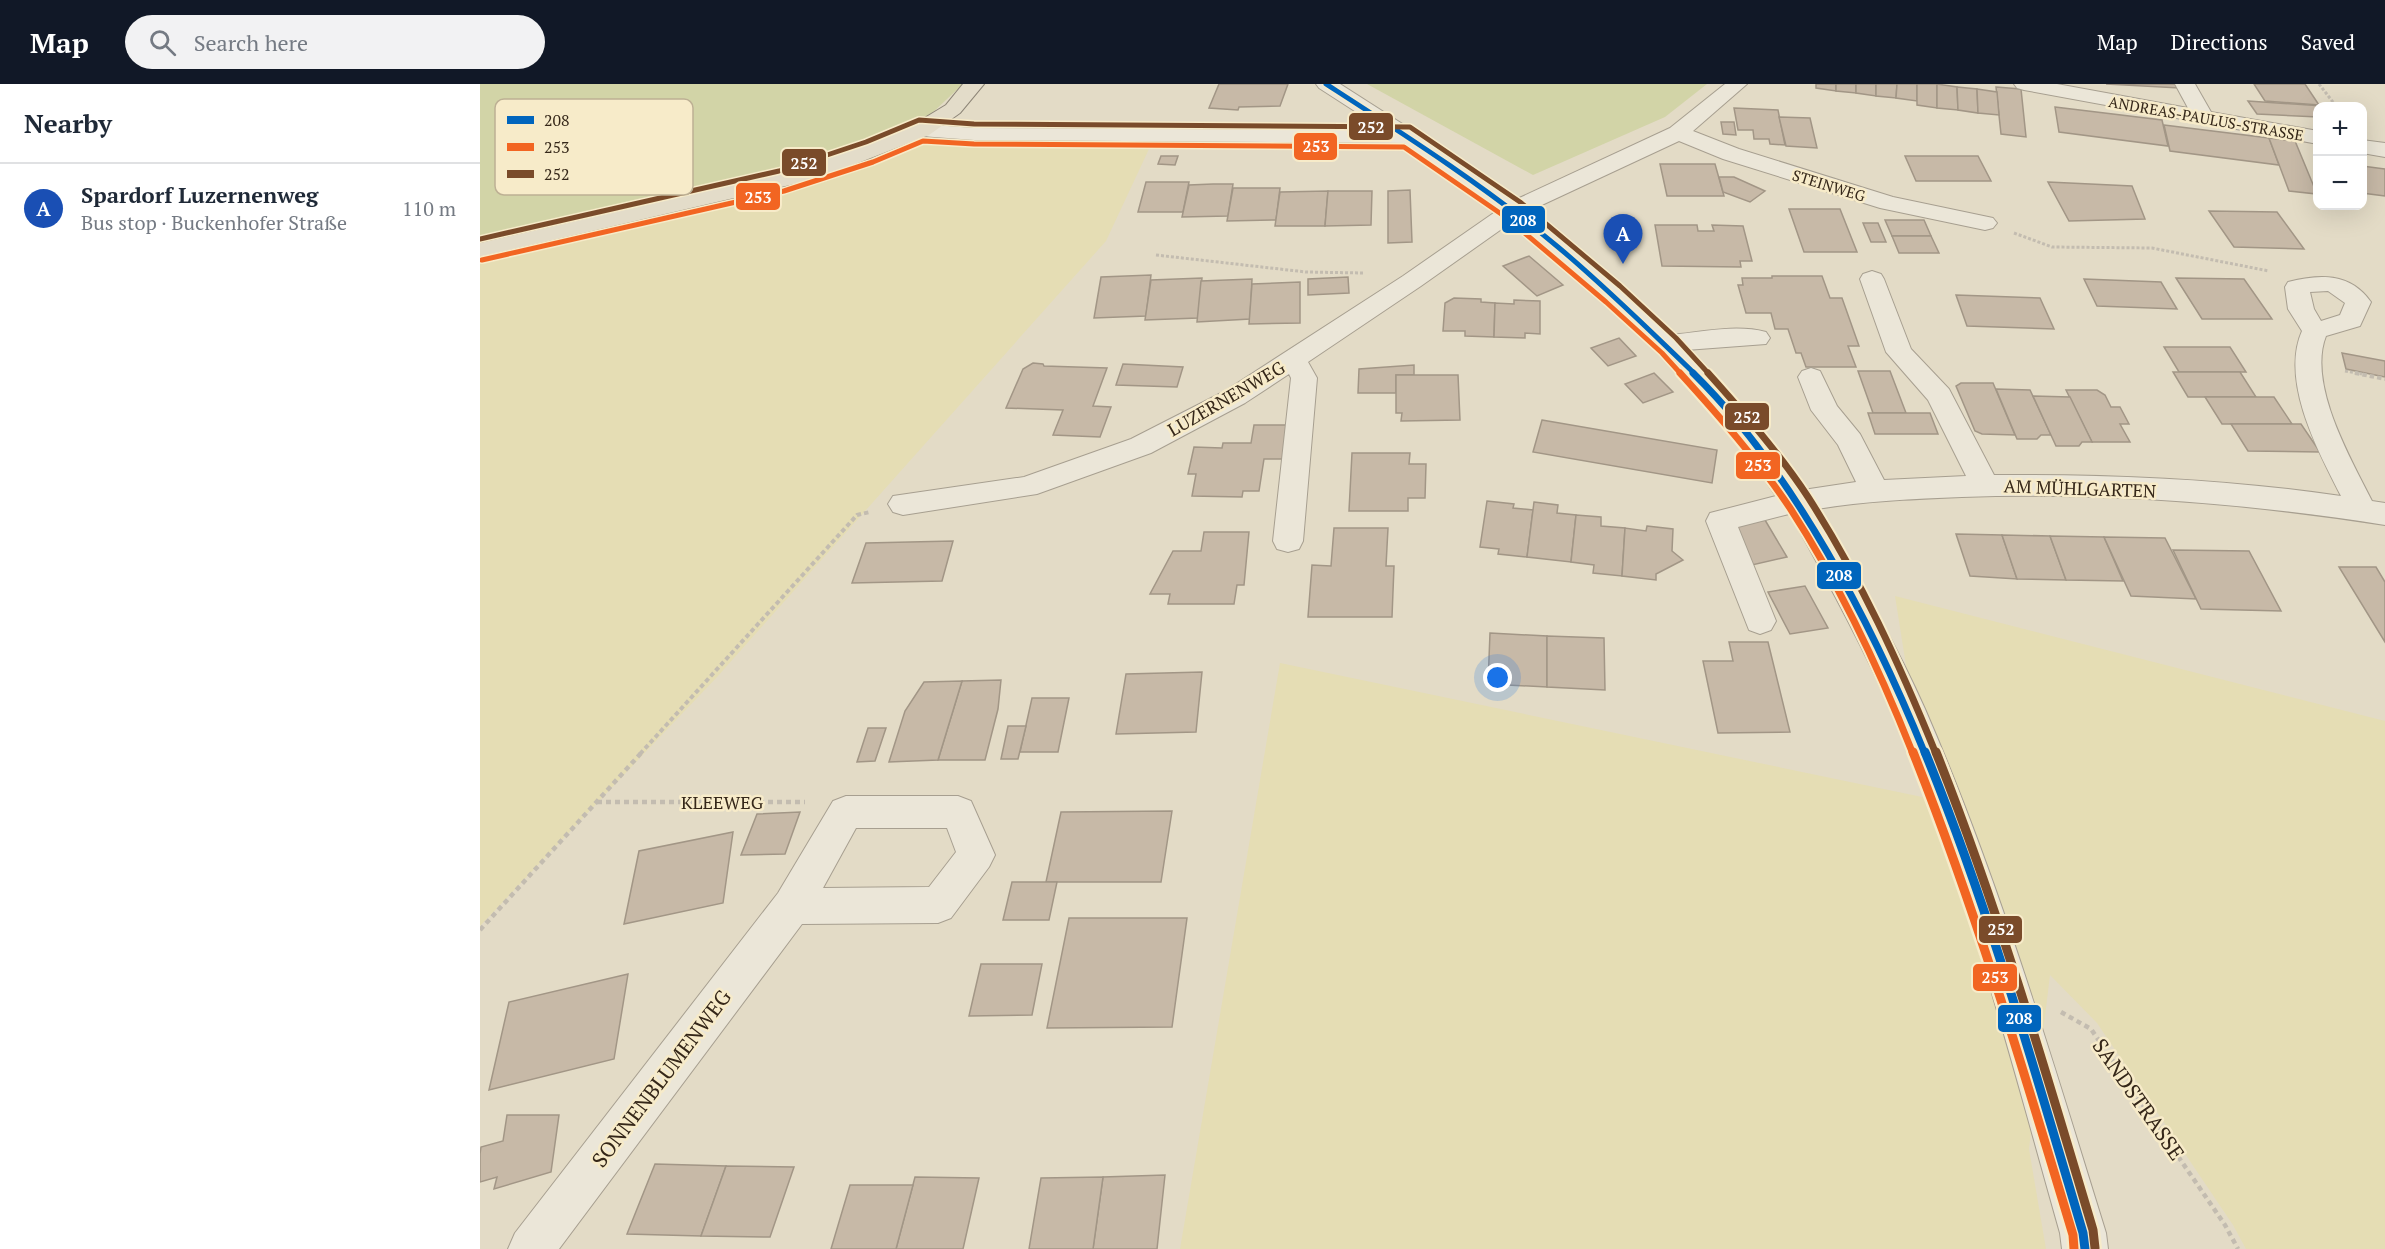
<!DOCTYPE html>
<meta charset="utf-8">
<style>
:root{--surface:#fff;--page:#f2f2f3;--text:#1f2937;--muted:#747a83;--line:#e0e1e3;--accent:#111827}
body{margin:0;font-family:"PT Serif",serif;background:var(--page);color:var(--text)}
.controls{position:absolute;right:18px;top:18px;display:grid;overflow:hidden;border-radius:12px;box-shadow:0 6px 24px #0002}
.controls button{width:54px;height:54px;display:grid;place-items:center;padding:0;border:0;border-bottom:2px solid var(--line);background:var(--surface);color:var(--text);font:30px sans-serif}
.you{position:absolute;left:1018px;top:594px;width:21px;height:21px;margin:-15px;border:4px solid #fff;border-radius:50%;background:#1a73e8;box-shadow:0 0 0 9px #1a73e833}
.badge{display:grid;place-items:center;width:39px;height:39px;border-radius:50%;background:var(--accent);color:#fff;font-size:20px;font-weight:700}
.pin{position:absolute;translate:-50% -50px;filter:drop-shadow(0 2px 3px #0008)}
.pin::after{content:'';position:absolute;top:32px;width:21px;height:18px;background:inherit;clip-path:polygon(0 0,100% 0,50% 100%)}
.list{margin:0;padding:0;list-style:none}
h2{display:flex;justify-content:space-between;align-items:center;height:78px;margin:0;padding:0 24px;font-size:26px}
h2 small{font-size:20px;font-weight:400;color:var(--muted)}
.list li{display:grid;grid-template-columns:39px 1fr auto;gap:18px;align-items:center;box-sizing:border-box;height:90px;padding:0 24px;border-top:2px solid var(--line)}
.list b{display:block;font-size:22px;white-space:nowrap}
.list p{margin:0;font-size:20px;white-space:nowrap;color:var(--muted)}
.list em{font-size:20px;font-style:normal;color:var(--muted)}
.icon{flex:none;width:33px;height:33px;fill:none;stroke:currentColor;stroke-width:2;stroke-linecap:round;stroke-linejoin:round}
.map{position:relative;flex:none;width:1905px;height:1165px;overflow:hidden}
header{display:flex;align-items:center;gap:36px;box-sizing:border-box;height:84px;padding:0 30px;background:var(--accent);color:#fff}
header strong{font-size:28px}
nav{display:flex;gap:33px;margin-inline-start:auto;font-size:21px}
.search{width:420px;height:54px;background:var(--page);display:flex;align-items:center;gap:15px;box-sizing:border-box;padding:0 21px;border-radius:33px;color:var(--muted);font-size:22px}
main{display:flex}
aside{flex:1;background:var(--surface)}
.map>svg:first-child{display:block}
.farmland{fill:#e5ddb4}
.green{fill:#d2d4a7}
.building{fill:#c7b9a7;stroke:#a29686;stroke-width:1.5}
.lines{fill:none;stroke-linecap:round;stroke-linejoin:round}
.minor-casing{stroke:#a79f90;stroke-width:2}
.major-casing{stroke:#8d8577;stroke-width:2}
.path-far2{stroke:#c3bcb0;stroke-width:3;stroke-dasharray:3 2;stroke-linecap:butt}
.path-far1{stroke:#c3bcb0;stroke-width:4;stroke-dasharray:4.5 3;stroke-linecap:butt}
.path{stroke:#c3bcb0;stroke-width:4.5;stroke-dasharray:5 4;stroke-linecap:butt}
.minor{fill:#ebe6d8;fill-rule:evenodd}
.major{fill:#e3dcc9;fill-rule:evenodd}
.bus-1-far2-casing{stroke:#f7ebc9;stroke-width:8}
.bus-1-far1-casing{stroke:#f7ebc9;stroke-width:11}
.bus-1-casing{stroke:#f7ebc9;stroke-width:14}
.bus-2-far2-casing{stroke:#f7ebc9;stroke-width:8}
.bus-2-far1-casing{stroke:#f7ebc9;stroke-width:11}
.bus-2-casing{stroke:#f7ebc9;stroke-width:14}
.bus-3-far2-casing{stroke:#f7ebc9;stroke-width:8}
.bus-3-far1-casing{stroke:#f7ebc9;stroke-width:11}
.bus-3-casing{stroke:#f7ebc9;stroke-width:14}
.bus-1-far2{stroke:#0065bd;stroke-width:5}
.bus-1-far1{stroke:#0065bd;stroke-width:7}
.bus-1{stroke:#0065bd;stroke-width:9}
.bus-2-far2{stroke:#f26522;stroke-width:5}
.bus-2-far1{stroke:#f26522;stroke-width:7}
.bus-2{stroke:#f26522;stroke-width:9}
.bus-3-far2{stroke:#7a4b2a;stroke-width:5}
.bus-3-far1{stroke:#7a4b2a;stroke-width:7}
.bus-3{stroke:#7a4b2a;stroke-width:9}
.labels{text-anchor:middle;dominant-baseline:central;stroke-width:5;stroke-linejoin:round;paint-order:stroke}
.far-street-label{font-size:15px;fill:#352719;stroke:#f7ebc9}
.street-label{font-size:18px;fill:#352719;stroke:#f7ebc9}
.near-street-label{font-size:21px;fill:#352719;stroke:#f7ebc9}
.key{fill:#f7ebc9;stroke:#bdb094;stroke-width:1.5}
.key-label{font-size:16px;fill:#352719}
.line-badge{stroke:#f7ebc9;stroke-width:2}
.badge-label{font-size:16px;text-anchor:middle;font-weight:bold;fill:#fff}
</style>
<header>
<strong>Map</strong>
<div class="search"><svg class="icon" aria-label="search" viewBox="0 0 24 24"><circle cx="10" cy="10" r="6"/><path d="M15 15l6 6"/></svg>Search here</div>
<nav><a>Map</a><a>Directions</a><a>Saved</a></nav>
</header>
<main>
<aside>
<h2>Nearby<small></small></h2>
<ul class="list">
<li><span class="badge" style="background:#1a4fb4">A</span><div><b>Spardorf Luzernenweg</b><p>Bus stop · Buckenhofer Straße</p></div><em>110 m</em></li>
</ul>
</aside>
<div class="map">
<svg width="1905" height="1165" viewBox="0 0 1905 1165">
<rect width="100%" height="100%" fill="#e3dbc6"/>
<g class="farmland">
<polygon points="432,48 456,58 669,65 626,157 237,593 0,842 0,159 307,90"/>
<polygon points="1415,512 1905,637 1905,1165 1766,1165 1753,1141 1617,939 1570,891 1549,1065 1566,1165 700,1165 800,579 1447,714"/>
</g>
<g class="green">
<polygon points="0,0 483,0 432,48 307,90 0,159"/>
<polygon points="887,0 1227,0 1185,33 1053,91"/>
</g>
<g class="building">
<polygon points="739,0 808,0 800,22 759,23 758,26 729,24"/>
<polygon points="1336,0 1356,0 1356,7 1336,4"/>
<polygon points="1356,0 1376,0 1376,9 1356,7"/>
<polygon points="1376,0 1396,0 1396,12 1376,9"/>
<polygon points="1396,0 1417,0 1416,14 1396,12"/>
<polygon points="1417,0 1437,0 1437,17 1416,14"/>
<polygon points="1437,0 1457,0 1457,24 1437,21"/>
<polygon points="1457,0 1477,3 1478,26 1457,24"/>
<polygon points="1626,0 1697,0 1699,4"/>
<polygon points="1774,0 1825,0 1839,21 1785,17"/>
<polygon points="1477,3 1497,5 1498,29 1478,26"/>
<polygon points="1516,3 1541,5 1546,53 1521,50"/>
<polygon points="1497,5 1517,8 1519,31 1498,29"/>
<polygon points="1768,17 1844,22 1845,22 1838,22 1838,33 1777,30"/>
<polygon points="1575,23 1682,36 1688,62 1579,48"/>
<polygon points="1254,24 1298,26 1305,61 1290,60 1289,55 1274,55 1273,46 1258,46"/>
<polygon points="1299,33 1330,34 1337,64 1306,62"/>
<polygon points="1241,38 1254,38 1256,51 1243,50"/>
<polygon points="1684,41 1789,54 1799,81 1690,67"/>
<polygon points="1789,54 1815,57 1837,110 1809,107"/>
<polygon points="681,72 698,72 695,81 678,80"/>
<polygon points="1425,72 1498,72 1511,97 1436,97"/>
<polygon points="1180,80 1235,80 1244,112 1187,112"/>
<polygon points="1882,82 1905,85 1905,112 1882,109"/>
<polygon points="1239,93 1254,93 1285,107 1270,118 1243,108"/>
<polygon points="666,98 709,98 703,128 658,128"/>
<polygon points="1568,98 1652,102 1665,135 1589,137"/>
<polygon points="733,100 753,100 748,132 702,133 709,101"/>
<polygon points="753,104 800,104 796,136 747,137"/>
<polygon points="930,106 932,158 908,159 908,107"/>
<polygon points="848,107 845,142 795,142 800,108"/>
<polygon points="848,107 892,107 891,141 845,142"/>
<polygon points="1309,125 1360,125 1377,168 1324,168"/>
<polygon points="1729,127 1797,128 1824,165 1754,163"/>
<polygon points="1405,136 1444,136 1451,152 1412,152"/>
<polygon points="1383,139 1398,139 1406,158 1391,158"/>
<polygon points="1175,141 1217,141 1218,147 1234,147 1232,141 1263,142 1272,177 1260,177 1261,183 1182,182"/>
<polygon points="1412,152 1451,152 1459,169 1419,169"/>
<polygon points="1049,172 1083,201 1057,212 1023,182"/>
<polygon points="671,191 666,232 614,234 621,193"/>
<polygon points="1292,192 1342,192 1350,214 1362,214 1379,262 1368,262 1376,283 1326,283 1321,269 1316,269 1308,245 1295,245 1291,229 1266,229 1258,201 1263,201 1262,194 1292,194"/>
<polygon points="868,193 869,209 828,211 828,195"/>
<polygon points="722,194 718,234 665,236 671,196"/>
<polygon points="1696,194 1764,195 1792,235 1722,235"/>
<polygon points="772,195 770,235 717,238 721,197"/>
<polygon points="1604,195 1681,198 1697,225 1617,222"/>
<polygon points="820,198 820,239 769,240 772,200"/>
<polygon points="1476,211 1560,214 1574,245 1487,242"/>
<polygon points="974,214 1001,215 1001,218 1015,219 1014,253 985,252 985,247 963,247 965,219"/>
<polygon points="1034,216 1060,217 1060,250 1045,249 1045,254 1014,253 1015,219 1034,220"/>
<polygon points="1139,254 1156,272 1128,282 1111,264"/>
<polygon points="1684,263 1750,263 1766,288 1699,288"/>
<polygon points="1862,269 1905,277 1905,293 1866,285"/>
<polygon points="553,279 563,280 564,282 627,284 613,322 631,323 620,353 573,351 583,326 526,324 543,285"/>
<polygon points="643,280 703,283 697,303 636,301"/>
<polygon points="934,281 934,291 916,291 916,309 878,309 879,285"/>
<polygon points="1378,287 1410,287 1426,329 1393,329"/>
<polygon points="1693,288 1760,288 1776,313 1708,313"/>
<polygon points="1174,289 1193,308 1163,319 1145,300"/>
<polygon points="916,291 978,291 980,336 921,337 922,329 916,329"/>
<polygon points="1481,299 1513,299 1535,351 1502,350 1495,347 1476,302"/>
<polygon points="1516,305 1550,306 1571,351 1561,351 1557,355 1537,355"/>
<polygon points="1586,306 1617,306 1625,311 1631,323 1640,323 1649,340 1640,340 1650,358 1612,358"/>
<polygon points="1553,312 1590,313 1612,358 1602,358 1599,362 1576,362"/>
<polygon points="1725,313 1794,313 1812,340 1742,340"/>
<polygon points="1388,329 1450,329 1458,350 1395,350"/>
<polygon points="1062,336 1237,366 1232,399 1053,368"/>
<polygon points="1751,340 1821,340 1840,368 1768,367"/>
<polygon points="774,341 810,341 806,375 784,375 779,407 763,407 762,413 712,412 716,390 708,390 714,363 742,364 743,359 771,359"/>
<polygon points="872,369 930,369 929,380 946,380 945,414 928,414 928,427 869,427"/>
<polygon points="1007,417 1034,420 1033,424 1053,426 1047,473 1018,470 1019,465 1000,463"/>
<polygon points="1054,418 1078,421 1077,429 1096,431 1091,478 1047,473"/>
<polygon points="1096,431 1121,433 1121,442 1145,444 1142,492 1113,489 1114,481 1091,478"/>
<polygon points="1285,436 1307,473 1272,481 1251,443"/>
<polygon points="1167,442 1193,445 1192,467 1203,476 1176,490 1176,496 1142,492 1145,444 1166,447"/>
<polygon points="854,444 908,444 906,482 914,482 912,533 828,533 832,481 851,482"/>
<polygon points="724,448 769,448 764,501 757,501 754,520 688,520 690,510 670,510 693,467 721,467"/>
<polygon points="1476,450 1522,451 1537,495 1490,492"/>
<polygon points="1522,451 1570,452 1586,496 1537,495"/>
<polygon points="1570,452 1624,453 1643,497 1586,496"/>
<polygon points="1624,453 1685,454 1716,515 1651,512"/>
<polygon points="473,457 462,497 372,499 386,459"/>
<polygon points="1693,466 1769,467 1801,527 1721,525"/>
<polygon points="1859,483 1896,483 1905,498 1905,558"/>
<polygon points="1325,502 1348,544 1310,550 1288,508"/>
<polygon points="1010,549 1067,552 1067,603 1008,600"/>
<polygon points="1067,552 1124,554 1125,606 1067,603"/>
<polygon points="1249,558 1288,558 1310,648 1238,649 1223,577 1253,577"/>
<polygon points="722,588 716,648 636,650 646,590"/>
<polygon points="521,596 518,625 505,676 458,676 482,597"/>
<polygon points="482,597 458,676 409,678 425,627 444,598"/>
<polygon points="552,614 589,614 578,668 540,668"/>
<polygon points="528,642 546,642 538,675 521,675"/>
<polygon points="388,644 406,644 395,677 377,678"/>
<polygon points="692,727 681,798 566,798 581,728"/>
<polygon points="320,728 305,770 261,771 277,730"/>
<polygon points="253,748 243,819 144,840 159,767"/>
<polygon points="532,798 577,798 569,836 523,836"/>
<polygon points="589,834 707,834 692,943 567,944"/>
<polygon points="501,880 562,880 552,931 489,932"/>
<polygon points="148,890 134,975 9,1006 29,918"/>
<polygon points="27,1031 79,1031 71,1088 14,1105 17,1093 0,1098 0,1070 1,1063 23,1057"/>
<polygon points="175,1080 246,1082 221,1152 147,1150"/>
<polygon points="246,1082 314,1083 290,1153 221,1152"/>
<polygon points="685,1091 677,1165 613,1165 623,1093"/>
<polygon points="435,1093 499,1094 483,1165 416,1165"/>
<polygon points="623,1093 613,1165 549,1165 561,1094"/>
<polygon points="370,1101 433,1101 416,1165 351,1165"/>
</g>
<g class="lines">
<defs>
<g id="minor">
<path d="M836,0H860L974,73L1035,116L1190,44L1245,0H1267L1213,47L1259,65L1413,113L1513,134L1517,139L1513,144L1505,146L1400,124L1243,75L1199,57L1049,127L1115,180L1191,251C1222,248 1256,240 1286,248L1290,254L1286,260L1206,266L1269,331L1323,406L1376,398L1358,361L1331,326L1318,293L1322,287L1331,284L1340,287L1357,322L1380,350L1404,396L1486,392L1448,316L1406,268L1380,195L1383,190L1392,187L1401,190L1404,195L1431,265L1469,305L1514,391C1630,390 1746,395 1861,412C1838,367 1800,297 1822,247L1808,225L1805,203L1808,198C1839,190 1870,188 1891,218L1880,242L1846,252C1827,300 1871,375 1892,417L1905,419V441C1765,419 1624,408 1482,413C1433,415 1385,417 1337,425C1375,490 1414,555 1445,625C1519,795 1571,972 1626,1149L1628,1165H1582L1580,1149C1530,973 1484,789 1409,621C1380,557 1347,496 1313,435L1309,430L1258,443L1296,537L1291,546L1280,550L1269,546L1226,437L1230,429L1296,412L1249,345L1185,275L1120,211L1033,137L941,202L828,278L837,294L823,457L819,465L808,468L797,465L793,457L811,294L809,290L765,319L671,369L557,410L423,431L413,428L408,420L413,412L544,393L651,355L745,307L923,192L1018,126L924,59L494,56L441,52L433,51L430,46L433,41L441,40L494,44L904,46L839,4ZM1848,207L1865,219L1860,231L1841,237L1834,225L1830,208Z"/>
<polygon points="1534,0 1577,0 1708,24 1695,0 1715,0 1731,28 1838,47 1838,60 1544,6 1537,4"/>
<polygon points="1882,56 1905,59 1905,73 1882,69"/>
<path d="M366,712H478L491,717L515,771L509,783L471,834L458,839L322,840L79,1165H28L35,1149L298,809L353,717ZM376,744H467L476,768L449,803L343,804Z"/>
</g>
<polygon id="major" points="483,0 504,0 480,29 449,51 340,94 0,173 0,159 324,84 433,41 466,21"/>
</defs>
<use href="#minor" class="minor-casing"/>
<use href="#major" class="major-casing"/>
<g class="path-far2">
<polyline points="1839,0 1856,22"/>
<polyline points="1534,149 1572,163 1672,164 1789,187"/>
<polyline points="676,171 826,188 884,189"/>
<polyline points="1865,287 1882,290"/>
</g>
<g class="path-far1">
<polyline points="1875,289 1905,295"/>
<polyline points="160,670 377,431 390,428"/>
</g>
<g class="path">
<polyline points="117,718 325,718"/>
<polyline points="0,846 162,668"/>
<polyline points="1581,928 1611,945 1745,1141 1758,1165"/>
</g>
<use href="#minor" class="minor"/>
<use href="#major" class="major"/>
<defs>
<path id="bus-1-far2" d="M846,0C925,51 1005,102 1078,163C1126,203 1170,247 1215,290"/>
<path id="bus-1-far1" d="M1213,289C1314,388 1392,540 1445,670"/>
<path id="bus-1" d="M1445,668C1509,824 1555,987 1603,1149L1605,1165"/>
<polyline id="bus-2-far2" points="2,176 304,107 393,78 443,57 494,60 924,63 1027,134 1126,218 1182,269 1201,290"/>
<path id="bus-2-far1" d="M1200,289C1239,332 1278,376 1310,424C1360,501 1399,584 1433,670"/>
<path id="bus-2" d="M1433,668C1496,826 1544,988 1593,1151L1594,1165"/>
<polyline id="bus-3-far2" points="0,155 299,87 386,58 439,36 494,40 930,43 1040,118 1140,202 1196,254 1229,290"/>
<path id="bus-3-far1" d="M1228,289C1263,328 1299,369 1328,413C1380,494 1420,581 1456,670"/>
<path id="bus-3" d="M1456,668C1518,824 1565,985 1613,1146L1615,1164"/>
</defs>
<use href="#bus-1-far2" class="bus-1-far2-casing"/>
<use href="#bus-1-far1" class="bus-1-far1-casing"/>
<use href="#bus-1" class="bus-1-casing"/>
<use href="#bus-2-far2" class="bus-2-far2-casing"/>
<use href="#bus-2-far1" class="bus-2-far1-casing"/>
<use href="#bus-2" class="bus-2-casing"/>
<use href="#bus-3-far2" class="bus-3-far2-casing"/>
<use href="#bus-3-far1" class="bus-3-far1-casing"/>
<use href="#bus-3" class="bus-3-casing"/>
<use href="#bus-1-far2" class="bus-1-far2"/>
<use href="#bus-1-far1" class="bus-1-far1"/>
<use href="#bus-1" class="bus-1"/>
<use href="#bus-2-far2" class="bus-2-far2"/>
<use href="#bus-2-far1" class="bus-2-far1"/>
<use href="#bus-2" class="bus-2"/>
<use href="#bus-3-far2" class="bus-3-far2"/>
<use href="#bus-3-far1" class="bus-3-far1"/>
<use href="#bus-3" class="bus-3"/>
</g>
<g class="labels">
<g class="far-street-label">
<text transform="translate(1726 34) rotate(10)">ANDREAS-PAULUS-STRASSE</text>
<text transform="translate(1349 101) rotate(17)">STEINWEG</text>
</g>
<g class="street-label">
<text transform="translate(746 314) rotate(-30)">LUZERNENWEG</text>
<text transform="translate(1600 404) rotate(2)">AM MÜHLGARTEN</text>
<text x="242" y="718">KLEEWEG</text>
</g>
<g class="near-street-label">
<text transform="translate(181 994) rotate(-53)">SONNENBLUMENWEG</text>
<text transform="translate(1659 1015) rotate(55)">SANDSTRASSE</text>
</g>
</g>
<rect x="15" y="15" width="198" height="96" rx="9" class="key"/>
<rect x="27" y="32" width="27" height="8" fill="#0065bd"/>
<rect x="27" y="59" width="27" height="8" fill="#f26522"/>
<rect x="27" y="86" width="27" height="8" fill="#7a4b2a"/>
<g class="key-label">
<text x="64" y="42">208</text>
<text x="64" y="69">253</text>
<text x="64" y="96">252</text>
</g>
<g class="line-badge">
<rect x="868" y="28" width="46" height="29" rx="6" fill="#7a4b2a"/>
<rect x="813" y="48" width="45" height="29" rx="6" fill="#f26522"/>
<rect x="301" y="64" width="46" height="29" rx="6" fill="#7a4b2a"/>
<rect x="255" y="98" width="46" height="29" rx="6" fill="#f26522"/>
<rect x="1021" y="121" width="45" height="29" rx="6" fill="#0065bd"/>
<rect x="1244" y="318" width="46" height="29" rx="6" fill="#7a4b2a"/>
<rect x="1255" y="367" width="46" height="29" rx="6" fill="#f26522"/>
<rect x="1336" y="477" width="46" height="29" rx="6" fill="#0065bd"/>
<rect x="1498" y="831" width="45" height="29" rx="6" fill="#7a4b2a"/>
<rect x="1492" y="879" width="46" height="29" rx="6" fill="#f26522"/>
<rect x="1517" y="920" width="45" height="29" rx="6" fill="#0065bd"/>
</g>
<g class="badge-label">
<text x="891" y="49">252</text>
<text x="836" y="68">253</text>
<text x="324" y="85">252</text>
<text x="278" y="119">253</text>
<text x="1043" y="142">208</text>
<text x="1267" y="339">252</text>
<text x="1278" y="387">253</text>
<text x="1359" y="497">208</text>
<text x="1521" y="851">252</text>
<text x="1515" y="899">253</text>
<text x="1539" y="940">208</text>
</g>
</svg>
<div class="controls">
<button>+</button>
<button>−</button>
</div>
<div class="you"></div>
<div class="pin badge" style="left:1143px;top:180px;background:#1a4fb4">A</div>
</div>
</main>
